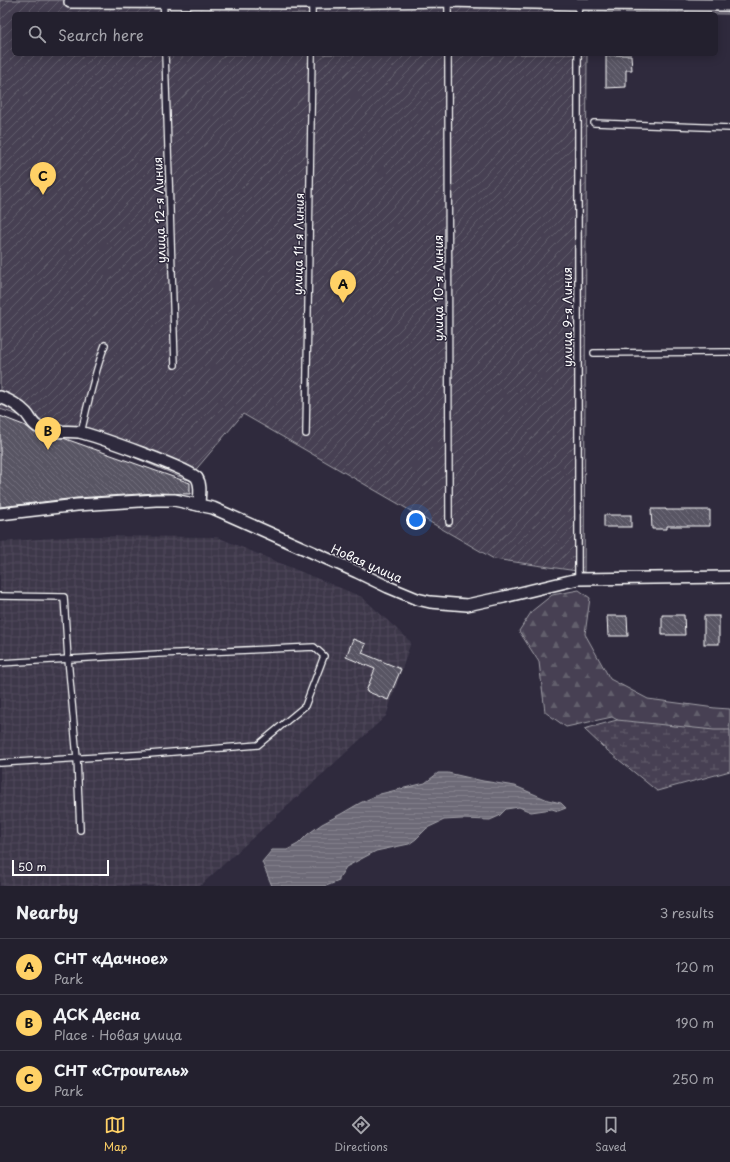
<!DOCTYPE html>
<meta charset="utf-8">
<style>
:root{--surface:#23202e;--page:#2f2d3a;--text:#f1f3f6;--muted:#a3a3aa;--line:#403e4a;--accent:#ffd166}
body{margin:0;font-family:"Playpen Sans",sans-serif;background:var(--page);color:var(--text)}
.scale{position:absolute;left:12px;bottom:10px;width:97px;box-sizing:border-box;padding-left:4px;border:2px solid #fff;border-top:0;font-size:11px;line-height:14px;white-space:nowrap;color:#fff;-webkit-text-stroke:3px #2f2a3d;paint-order:stroke}
.you{position:absolute;left:416px;top:520px;width:14px;height:14px;margin:-10px;border:3px solid #fff;border-radius:50%;background:#1a73e8;box-shadow:0 0 0 6px #1a73e833}
.badge{display:grid;place-items:center;width:26px;height:26px;border-radius:50%;background:var(--accent);color:#111;font-size:13px;font-weight:700}
.pin{position:absolute;translate:-50% -33px;filter:drop-shadow(0 1px 2px #0008)}
.pin::after{content:'';position:absolute;top:21px;width:14px;height:12px;background:inherit;clip-path:polygon(0 0,100% 0,50% 100%)}
.list{margin:0;padding:0;list-style:none}
h2{display:flex;justify-content:space-between;align-items:center;height:52px;margin:0;padding:0 16px;font-size:17px}
h2 small{font-size:13px;font-weight:400;color:var(--muted)}
.list li{display:grid;grid-template-columns:26px 1fr auto;gap:12px;align-items:center;box-sizing:border-box;height:56px;padding:0 16px;border-top:1px solid var(--line)}
.list b{display:block;font-size:15px;white-space:nowrap}
.list p{margin:0;font-size:13px;white-space:nowrap;color:var(--muted)}
.list em{font-size:13px;font-style:normal;color:var(--muted)}
.icon{flex:none;width:22px;height:22px;fill:none;stroke:currentColor;stroke-width:2;stroke-linecap:round;stroke-linejoin:round}
.map{position:relative;flex:none;width:730px;height:886px;overflow:hidden}
.search{position:absolute;background:var(--surface);box-shadow:0 2px 10px #0003;left:12px;right:12px;top:12px;height:44px;display:flex;align-items:center;gap:10px;box-sizing:border-box;padding:0 14px;border-radius:6px;color:var(--muted);font-size:15px}
.sheet{height:220px;background:var(--surface)}
nav{display:flex;justify-content:space-around;align-items:center;box-sizing:border-box;height:56px;border-top:1px solid var(--line);background:var(--surface);font-size:11px;color:var(--muted)}
nav a{display:grid;justify-items:center;gap:2px}
nav .on{color:var(--accent)}
.map>svg:first-child{display:block}
.industrial{fill:url(#industrial-grid)}
.forest{fill:url(#forest-firs);stroke:#a2a0a8}
.wetland{fill:url(#wetland-marsh);stroke:#a2a0a8}
.garden{fill:url(#garden-furrows);stroke:#a2a0a8}
.water{fill:url(#water-rules);stroke:#a7a6ad}
.building{fill:url(#building-back-hatch);stroke:#fff}
.lines{fill:none;stroke-linecap:round;stroke-linejoin:round}
.service-casing{stroke:#fff;stroke-width:8}
.minor-casing{stroke:#fff;stroke-width:14}
.service{stroke:#2f2a3d;stroke-width:5.5}
.minor{stroke:#2f2a3d;stroke-width:11}
.labels{text-anchor:middle;dominant-baseline:central;stroke-width:3;stroke-linejoin:round;paint-order:stroke}
.street-label{font-size:12px;fill:#fff;stroke:#2f2a3d}
</style>
<div class="map">
<svg width="730" height="886" viewBox="0 0 730 886">
<defs>
<pattern id="industrial-grid" width="8" height="8" patternUnits="userSpaceOnUse"><rect width="8" height="8" fill="#3c3749"/><path d="M0 4h8M4 0v8" fill="none" stroke="#504b5b"/></pattern>
<pattern id="forest-firs" width="22" height="20" patternUnits="userSpaceOnUse"><rect width="22" height="20" fill="#464152"/><path d="M5 1l3.5 6h-7zM16 11l3.5 6h-7z" fill="#625e6c"/></pattern>
<pattern id="wetland-marsh" width="20" height="14" patternUnits="userSpaceOnUse"><rect width="20" height="14" fill="#464152"/><path d="M1 5h8M5 5V1M11 12h8M15 12V8" fill="none" stroke="#625e6c"/></pattern>
<pattern id="garden-furrows" width="10" height="10" patternUnits="userSpaceOnUse"><rect width="10" height="10" fill="#464152"/><path d="M-1 1l2-2M0 10L10 0M9 11l2-2" fill="none" stroke="#625e6c"/></pattern>
<pattern id="water-rules" width="6" height="5" patternUnits="userSpaceOnUse"><rect width="6" height="5" fill="#6d6a77"/><path d="M0 2.5h6" fill="none" stroke="#83808b"/></pattern>
<pattern id="building-back-hatch" width="6" height="6" patternUnits="userSpaceOnUse"><rect width="6" height="6" fill="#595564"/><path d="M-1 5l2 2M0 0l6 6M5-1l2 2" fill="none" stroke="#726e7b"/></pattern>
</defs>
<rect width="100%" height="100%" fill="#2f2a3d"/>
<filter id="ink" filterUnits="userSpaceOnUse"><feTurbulence type="fractalNoise" baseFrequency=".025" numOctaves="2"/><feDisplacementMap in="SourceGraphic" scale="8" xChannelSelector="R" yChannelSelector="G"/><feConvolveMatrix kernelMatrix="1 2 1 2 8 2 1 2 1" color-interpolation-filters="sRGB"/></filter>
<g filter="url(#ink)">
<polygon class="industrial" points="80,536 217,537 362,597 411,642 386,716 200,886 0,886 0,542"/>
<polygon class="forest" points="579,590 590,598 585,634 610,679 648,699 715,708 730,709 730,741 686,757 612,717 566,727 545,712 539,662 519,631 532,611 552,595"/>
<polygon class="wetland" points="617,720 714,730 730,730 730,771 657,791 602,746 584,729"/>
<polygon class="garden" points="0,0 730,0 730,14 588,12 588,14 14,14 14,54 587,54 584,572 494,559 243,414 187,480 103,444 0,409"/>
<polygon class="water" points="438,773 448,773 483,781 515,786 548,800 561,803 566,808 558,811 552,809 531,812 519,807 506,809 499,816 490,820 462,819 444,820 427,828 416,839 409,844 376,851 346,867 339,878 339,881 326,886 272,886 262,862 272,850 287,850 298,844 308,834 322,824 341,814 360,803 380,794 425,783"/>
<g class="building">
<polygon points="606,55 631,55 632,70 626,70 626,87 606,88"/>
<polygon points="0,416 26,426 33,432 42,436 53,438 63,438 190,483 190,494 156,493 77,498 0,507"/>
<polygon points="651,509 666,509 666,510 710,510 710,526 667,526 667,529 652,529"/>
<rect x="604" y="515" width="27" height="12"/>
<polygon points="662,615 684,615 685,635 662,635"/>
<polygon points="607,616 627,616 628,636 608,636"/>
<rect x="704" y="616" width="15" height="28"/>
<polygon points="353,639 366,644 362,653 401,669 388,700 366,691 375,669 346,657"/>
</g>
<g class="lines">
<defs>
<g id="service">
<polyline points="163,0 164,14"/>
<polyline points="448,0 448,14"/>
<polyline points="312,14 312,2"/>
<polyline points="578,14 579,2"/>
<polyline points="165,54 175,365"/>
<polyline points="448,54 449,522"/>
<polyline points="594,123 730,128"/>
<polyline points="594,353 730,352"/>
<path d="M81,433C88,403 94,374 105,345"/>
<polyline points="306,434 312,54"/>
<polyline points="578,579 578,54"/>
<polyline points="0,596 64,597 68,659 77,758 80,830"/>
<polyline points="0,663 158,654 314,647 324,656 305,706 258,745 149,754 0,763"/>
</g>
<g id="minor">
<polyline points="70,2 312,3 448,1 578,4 730,5"/>
<path d="M0,397C9,400 19,406 26,413C31,418 32,425 40,428C52,434 66,430 79,432C93,435 193,470 197,478C202,486 199,496 199,505"/>
<polyline points="0,514 77,505 156,500 174,500 213,508 357,572 388,587 417,599 430,602 467,605 504,597 578,579 730,577"/>
</g>
</defs>
<use href="#service" class="service-casing"/>
<use href="#minor" class="minor-casing"/>
<use href="#service" class="service"/>
<use href="#minor" class="minor"/>
</g>
</g>
<g class="labels">
<g class="street-label">
<text transform="translate(159 210) rotate(-92)">улица 12-я Линия</text>
<text transform="translate(298 244) rotate(-89)">улица 11-я Линия</text>
<text transform="translate(438 288) rotate(-90)">улица 10-я Линия</text>
<text transform="translate(567 317) rotate(-90)">улица 9-я Линия</text>
<text transform="translate(367 563) rotate(24)">Новая улица</text>
</g>
</g>
</svg>
<div class="scale">50 m</div>
<div class="you"></div>
<div class="pin badge" style="left:343px;top:303px">A</div>
<div class="pin badge" style="left:48px;top:450px">B</div>
<div class="pin badge" style="left:43px;top:195px">C</div>
<div class="search"><svg class="icon" aria-label="search" viewBox="0 0 24 24"><circle cx="10" cy="10" r="6"/><path d="M15 15l6 6"/></svg>Search here</div>
</div>
<section class="sheet">
<h2>Nearby<small>3 results</small></h2>
<ul class="list">
<li><span class="badge">A</span><div><b>СНТ «Дачное»</b><p>Park</p></div><em>120 m</em></li>
<li><span class="badge">B</span><div><b>ДСК Десна</b><p>Place · Новая улица</p></div><em>190 m</em></li>
<li><span class="badge">C</span><div><b>СНТ «Строитель»</b><p>Park</p></div><em>250 m</em></li>
</ul>
</section>
<nav>
<a class="on"><svg class="icon" aria-label="map" viewBox="0 0 24 24"><path d="M3 6l6-2 6 2 6-2v14l-6 2-6-2-6 2zM9 4v14M15 6v14"/></svg>Map</a>
<a><svg class="icon" aria-label="directions" viewBox="0 0 24 24"><path d="M12 3l9 9-9 9-9-9zM9 14v-3h6M13 9l2 2-2 2"/></svg>Directions</a>
<a><svg class="icon" aria-label="saved" viewBox="0 0 24 24"><path d="M7 4h10v16l-5-4-5 4z"/></svg>Saved</a>
</nav>
